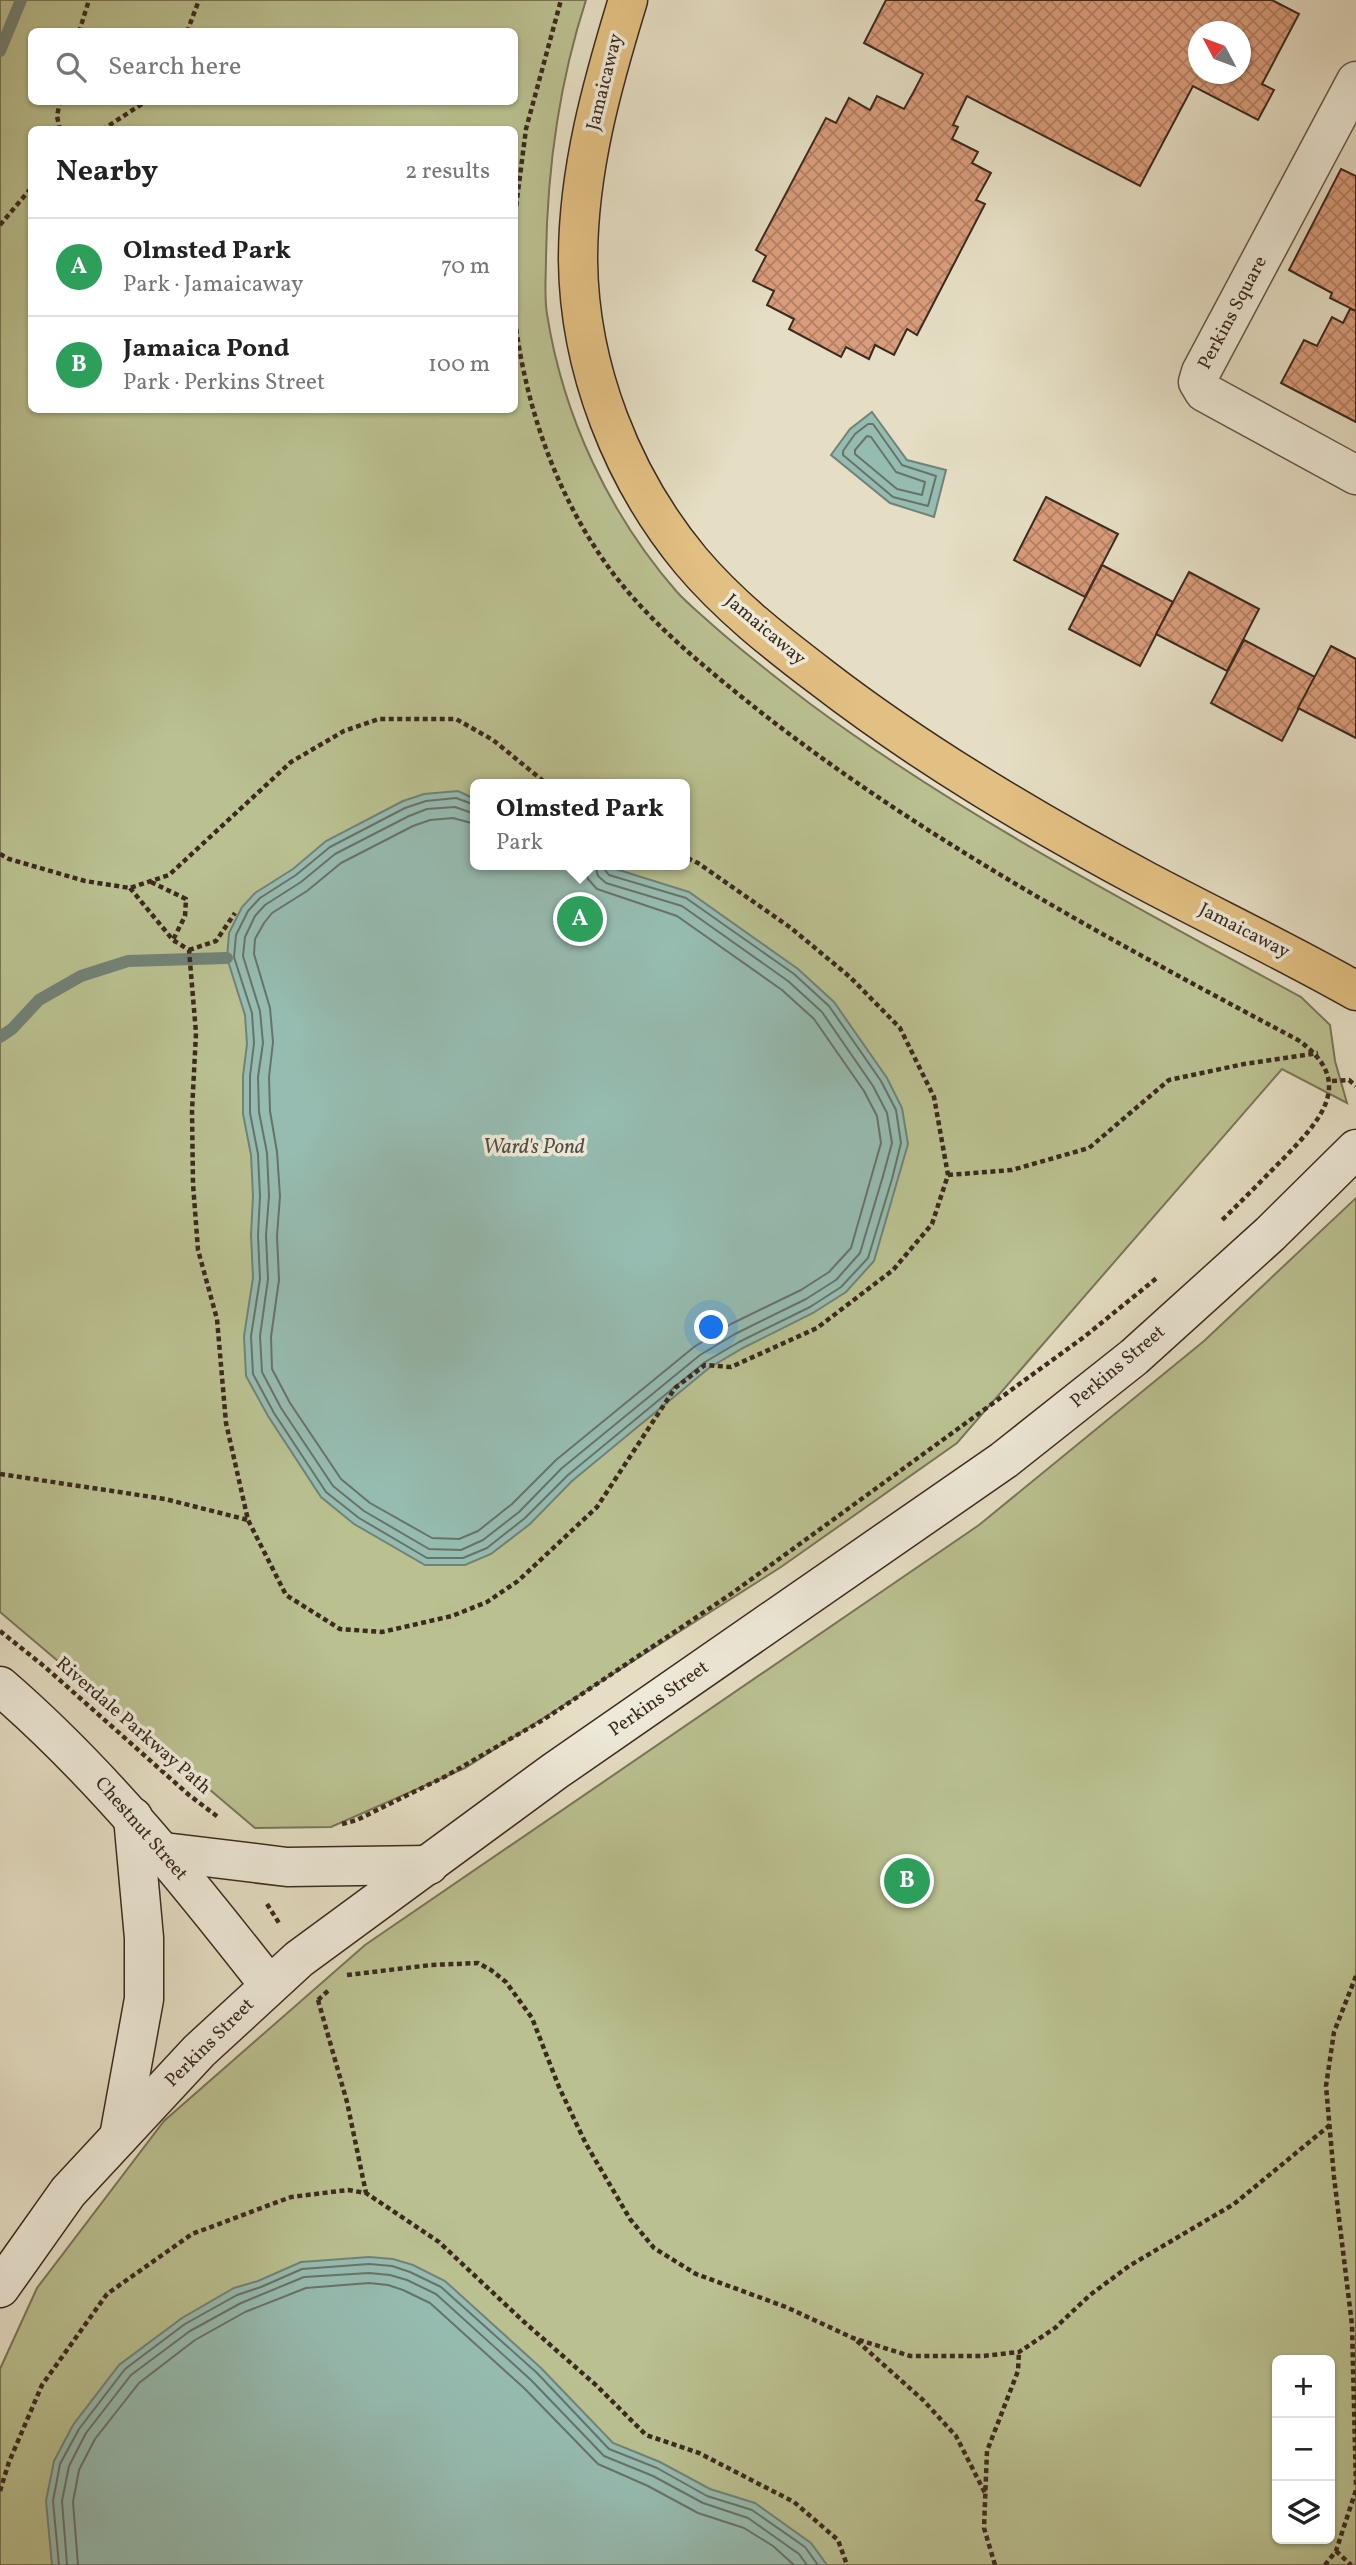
<!DOCTYPE html>
<meta charset="utf-8">
<style>
:root{--surface:#fff;--page:#f2f2f2;--text:#222;--muted:#767676;--line:#e0e0e0;--accent:#8f2418}
body{margin:0;font-family:Vollkorn,serif;background:var(--page);color:var(--text)}
.controls{position:absolute;right:21px;bottom:21px;display:grid;overflow:hidden;border-radius:10px;box-shadow:0 2px 5px #0004}
.controls button{width:63px;height:63px;display:grid;place-items:center;padding:0;border:0;border-bottom:2px solid var(--line);background:var(--surface);color:var(--text);font:35px sans-serif}
.compass{position:absolute;left:1188px;top:21px;width:63px;height:63px;border-radius:50%;background:var(--surface);box-shadow:0 2px 5px #0004;rotate:311deg}
.you{position:absolute;left:712px;top:1328px;width:24px;height:24px;margin:-18px;border:5px solid #fff;border-radius:50%;background:#1a73e8;box-shadow:0 0 0 10px #1a73e833}
.badge{display:grid;place-items:center;width:46px;height:46px;border-radius:50%;background:var(--accent);color:#fff;font-size:23px;font-weight:700}
.pin{position:absolute;translate:-50% -50%;border:4px solid #fff;box-shadow:0 2px 7px #0006}
.popup{position:absolute;left:470px;top:779px;width:220px;height:91px;box-sizing:border-box;display:grid;place-content:center;border-radius:10px;background:var(--surface);filter:drop-shadow(0 2px 5px #0005);font-size:23px;white-space:nowrap;color:var(--muted)}
.popup b{font-size:26px;color:var(--text)}
.popup::after{content:'';position:absolute;left:50%;top:100%;margin-left:-14px;border:14px solid transparent;border-top-color:var(--surface)}
.list{margin:0;padding:0;list-style:none}
h2{display:flex;justify-content:space-between;align-items:center;height:91px;margin:0;padding:0 28px;font-size:30px}
h2 small{font-size:23px;font-weight:400;color:var(--muted)}
.list li{display:grid;grid-template-columns:46px 1fr auto;gap:21px;align-items:center;box-sizing:border-box;height:98px;padding:0 28px;border-top:2px solid var(--line)}
.list b{display:block;font-size:26px;white-space:nowrap}
.list p{margin:0;font-size:23px;white-space:nowrap;color:var(--muted)}
.list em{font-size:23px;font-style:normal;color:var(--muted)}
.icon{flex:none;width:38px;height:38px;fill:none;stroke:currentColor;stroke-width:2;stroke-linecap:round;stroke-linejoin:round}
.map{position:relative;flex:none;width:1356px;height:2565px;overflow:hidden}
.search{position:absolute;background:var(--surface);box-shadow:0 2px 5px #0004;left:28px;top:28px;width:490px;height:77px;display:flex;align-items:center;gap:18px;box-sizing:border-box;padding:0 24px;border-radius:10px;color:var(--muted);font-size:26px}
.panel{position:absolute;background:var(--surface);box-shadow:0 2px 5px #0004;left:28px;top:126px;width:490px;height:287px;border-radius:10px}
.map>svg:first-child{display:block}
.park{fill:#bac090;stroke:#7a7558;stroke-width:2;fill-rule:evenodd}
.water{fill:#96bcb1;stroke:#728277;stroke-width:2}
.lines{fill:none;stroke-linecap:round;stroke-linejoin:round}
.shore{stroke:#687368;stroke-width:2}
.stream{stroke:#728277;stroke-width:12}
.building{fill:url(#building-cross-hatch);stroke:#3b2a1f;stroke-width:2;fill-rule:evenodd}
.minor-casing{stroke:#665748;stroke-width:41}
.secondary-casing{stroke:#3b2a1f;stroke-width:41}
.trunk-casing{stroke:#3b2a1f;stroke-width:41}
.path{stroke:#3b2a1f;stroke-width:4.5;stroke-dasharray:5 3.5;stroke-linecap:butt}
.minor{stroke:#eeead9;stroke-width:38}
.secondary{stroke:#eeead9;stroke-width:38}
.trunk{stroke:#e2bf82;stroke-width:38}
.labels{text-anchor:middle;dominant-baseline:central;stroke-width:7;stroke-linejoin:round;paint-order:stroke}
.street-label{font-size:19px;fill:#3b2a1f;stroke:#eeead9}
.water-label{font-size:21px;font-style:italic;fill:#524e44;stroke:#eeead9}
</style>
<div class="map">
<svg width="1356" height="2565" viewBox="0 0 1356 2565">
<defs>
<pattern id="building-cross-hatch" width="8" height="8" patternUnits="userSpaceOnUse" patternTransform="scale(1.75)"><rect width="8" height="8" fill="#da9d7b"/><path d="M0 0l8 8M0 8l8-8" fill="none" stroke="#b28064"/></pattern>
</defs>
<rect width="100%" height="100%" fill="#e5dec4"/>
<filter id="stains"><feTurbulence type="fractalNoise" baseFrequency=".00286" numOctaves="4"/><feColorMatrix values="0 0 0 0 .2 0 0 0 0 .09 0 0 0 0 .02 0 0 0 .5 -.17"/></filter>
<radialGradient id="worn" r=".72"><stop offset=".6" stop-color="#630" stop-opacity="0"/><stop offset="1" stop-color="#630" stop-opacity=".3"/></radialGradient>
<g class="park">
<path d="M0,0H586C559,83 547,172 546,259C546,276 544,296 547,314C563,416 609,514 677,592C686,602 697,611 707,620C740,650 774,676 809,703C963,817 1133,905 1301,997L1330,1025L1335,1061L1347,1103L1282,1069L957,1443L781,1567L465,1768L331,1827L255,1828L0,1612ZM32,32H514V102H32ZM32,130H514V410H32ZM475,784H685V865H475Z"/>
<path d="M1356,1198V2565H0V2369L37,2288L164,2121L365,1945L979,1525L1204,1341ZM1277,2360H1330V2539H1277Z"/>
</g>
<g class="water">
<polygon points="872,412 907,460 946,470 934,517 890,503 831,455 850,429"/>
<polygon points="458,791 475,799 475,865 603,865 689,892 798,969 834,1002 887,1078 902,1108 908,1144 874,1261 846,1292 813,1313 743,1348 709,1368 572,1481 530,1524 491,1554 465,1565 425,1565 354,1524 321,1497 268,1416 246,1376 244,1336 253,1278 251,1235 253,1196 251,1155 243,1114 243,1076 247,1044 245,1015 227,958 229,933 242,907 255,893 293,869 326,841 403,801 424,794"/>
<polygon points="369,2257 393,2259 413,2265 445,2281 541,2368 613,2443 660,2462 710,2489 755,2503 811,2543 827,2565 52,2565 46,2501 54,2461 73,2425 119,2365 182,2318 234,2288 258,2281 301,2262"/>
</g>
<g class="lines">
<g class="shore">
<polygon points="868,424 873,424 902,465 936,476 928,506 893,497 843,455 843,451 855,434"/>
<polygon points="867,436 871,437 896,472 925,482 922,495 897,489 855,454 855,450"/>
<polyline points="475,805 456,798 426,801 405,808 330,847 296,875 260,898 248,911 236,935 234,957 252,1013 254,1043 250,1076 250,1113 258,1154 260,1196 258,1235 260,1279 251,1336 253,1374 274,1413 326,1492 359,1518 427,1558 463,1558 487,1548 525,1518 568,1475 705,1362 739,1342 810,1307 841,1287 868,1258 892,1179 901,1143 896,1110 881,1081 829,1006 794,974 686,898 609,875 605,870 604,865"/>
<polyline points="475,814 455,807 427,809 409,816 335,854 301,882 265,905 255,916 245,937 243,956 260,1011 263,1043 258,1077 259,1112 267,1153 269,1196 266,1235 268,1279 260,1336 262,1372 281,1408 333,1486 364,1511 429,1549 461,1550 483,1540 519,1512 562,1468 700,1355 735,1334 806,1299 836,1280 860,1253 883,1176 892,1143 887,1113 873,1086 822,1012 788,981 682,906 606,883 598,876 595,865"/>
<polyline points="475,824 453,818 430,820 413,826 341,863 307,891 272,913 264,923 255,939 254,954 270,1008 273,1042 269,1077 270,1111 277,1152 280,1196 277,1236 279,1280 271,1337 272,1369 290,1403 341,1479 370,1503 432,1538 459,1539 478,1531 512,1504 556,1460 694,1347 731,1324 801,1290 829,1272 851,1248 881,1143 877,1116 864,1091 814,1019 782,990 677,916 597,889 588,879 585,865"/>
<polyline points="59,2565 53,2501 60,2464 79,2429 125,2369 185,2324 237,2295 261,2287 302,2269 369,2264 392,2266 410,2272 441,2287 537,2373 609,2449 657,2468 707,2496 752,2510 805,2547 818,2565"/>
<polyline points="67,2565 62,2501 69,2466 86,2433 131,2375 190,2331 241,2303 304,2277 369,2273 390,2275 407,2280 436,2294 531,2380 604,2456 653,2476 703,2503 748,2518 799,2554 807,2565"/>
<polyline points="78,2565 73,2502 79,2470 95,2439 139,2383 195,2340 245,2312 306,2288 369,2283 388,2285 403,2290 430,2303 524,2388 598,2464 648,2486 698,2513 744,2528 773,2546 794,2565"/>
</g>
<g class="stream">
<polyline points="0,51 21,0"/>
<polyline points="0,1037 12,1029 39,1000 81,976 128,961 227,958"/>
</g>
</g>
<g class="building">
<path d="M886,0H1272L1299,14L1262,84L1274,90L1258,120L1193,86L1140,186L967,96L953,125L958,127L952,139L978,152L972,163L991,173L976,200L985,204L917,335L907,329L894,355L875,345L869,359L846,347L841,357L789,329L794,319L767,305L774,291L753,281L766,256L756,250L826,118L836,123L849,98L870,110L877,96L904,109L913,93L923,74L864,43ZM1198,32H1240V74H1198Z"/>
<polygon points="1341,169 1356,176 1356,311 1330,298 1332,293 1289,270"/>
<polygon points="1350,309 1356,311 1356,422 1281,383 1304,340 1317,346 1332,317 1343,323"/>
<polygon points="1046,497 1118,534 1085,597 1014,560"/>
<polygon points="1102,565 1173,602 1140,666 1069,629"/>
<polygon points="1189,572 1259,609 1227,671 1156,634"/>
<polygon points="1244,640 1315,677 1282,741 1211,703"/>
<polygon points="1331,646 1356,659 1356,738 1298,708"/>
</g>
<g class="lines">
<defs>
<polyline id="minor" points="1356,81 1201,372 1198,382 1204,392 1356,475"/>
<g id="secondary">
<path d="M0,1686C102,1774 186,1879 269,1985"/>
<polyline points="164,1852 287,1867 429,1865"/>
<polyline points="119,2137 144,1999 144,1938 133,1817"/>
<polyline points="0,2288 68,2192 199,2051 299,1959 555,1771 1004,1460 1134,1357 1270,1234 1356,1149"/>
</g>
<path id="trunk" d="M628,0C602,85 578,170 578,260C579,368 622,478 691,561C729,606 775,642 821,677C922,755 1034,821 1146,881C1216,918 1287,952 1356,991"/>
</defs>
<use href="#minor" class="minor-casing"/>
<use href="#secondary" class="secondary-casing"/>
<use href="#trunk" class="trunk-casing"/>
<g class="path">
<polyline points="79,32 89,0"/>
<polyline points="187,32 199,0"/>
<polyline points="60,130 57,116 60,102"/>
<polyline points="102,130 145,102"/>
<polyline points="514,223 526,129 561,0"/>
<polyline points="0,225 32,187"/>
<path d="M514,312C524,399 552,485 602,558C643,618 702,665 758,710C925,841 1112,941 1298,1040C1356,1081 1322,1119 1283,1159C1263,1179 1243,1200 1222,1220"/>
<polyline points="0,854 9,859 85,881 130,888 169,875 291,762 344,731 379,719 456,719 493,740 547,784"/>
<polyline points="151,882 186,899 185,916 173,940 175,942"/>
<polyline points="130,888 173,940 189,950 196,1033 192,1111 193,1184 198,1250 217,1319 226,1423 248,1520 286,1595 340,1629 382,1632 452,1616 487,1602 518,1581 597,1507 675,1388 705,1365 731,1367 817,1328 893,1270 932,1224 948,1175 934,1097 900,1028 850,977 791,928 698,863 685,857"/>
<polyline points="189,950 216,941 235,913"/>
<polyline points="1332,1081 1349,1080 1356,1086"/>
<polyline points="948,1175 1012,1170 1089,1148 1169,1080 1244,1064 1318,1053"/>
<polyline points="0,1474 165,1499 248,1520"/>
<polyline points="0,1631 45,1667 189,1795 218,1817"/>
<polyline points="342,1824 357,1820 446,1776 543,1720 731,1594 1084,1337 1158,1277"/>
<polyline points="267,1904 279,1923"/>
<polyline points="347,1975 431,1965 478,1963 491,1970 506,1982 532,2018 559,2087 586,2144 630,2219 654,2248 696,2274 786,2307 853,2338 910,2356 983,2356 1019,2352 1055,2328 1090,2295 1129,2266 1234,2204 1330,2125"/>
<polyline points="1356,1976 1334,2032 1326,2086 1334,2177 1352,2325 1356,2488"/>
<polyline points="318,2000 330,1989"/>
<polyline points="318,2000 347,2102 366,2193"/>
<polyline points="857,2341 923,2400 956,2436 985,2493"/>
<polyline points="0,2491 9,2462 42,2385 107,2294 192,2234 291,2197 348,2190 366,2193 439,2242 523,2321 597,2386 646,2435 699,2453 794,2502 838,2540 847,2565"/>
<polyline points="1336,2551 1351,2565"/>
<polyline points="995,2565 984,2528 987,2451 1018,2371 1019,2352"/>
<polyline points="1325,2565 1336,2551 1356,2490"/>
</g>
<use href="#minor" class="minor"/>
<use href="#secondary" class="secondary"/>
<use href="#trunk" class="trunk"/>
</g>
<g class="labels">
<g class="street-label">
<text transform="translate(605 82) rotate(-76)">Jamaicaway</text>
<text transform="translate(1233 313) rotate(-62)">Perkins Square</text>
<text transform="translate(765 630) rotate(40)">Jamaicaway</text>
<text transform="translate(1244 931) rotate(27)">Jamaicaway</text>
<text transform="translate(1118 1367) rotate(-40)">Perkins Street</text>
<text transform="translate(659 1699) rotate(-35)">Perkins Street</text>
<text transform="translate(133 1726) rotate(41)">Riverdale Parkway Path</text>
<text transform="translate(141 1829) rotate(49)">Chestnut Street</text>
<text transform="translate(210 2043) rotate(-45)">Perkins Street</text>
</g>
<g class="water-label">
<text x="534" y="1147">Ward's Pond</text>
</g>
</g>
<rect width="100%" height="100%" filter="url(#stains)"/>
<rect width="100%" height="100%" fill="url(#worn)"/>
</svg>
<div class="controls">
<button>+</button>
<button>−</button>
<button><svg class="icon" aria-label="layers" viewBox="0 0 24 24"><path d="M12 4l9 5-9 5-9-5zM3 14l9 5 9-5"/></svg></button>
</div>
<svg class="compass" viewBox="-18 -18 36 36"><path d="M0-13l5 13h-10z" fill="#e53935"/><path d="M0 13l5-13h-10z" fill="#767676"/></svg>
<div class="you"></div>
<div class="pin badge" style="left:580px;top:919px;background:#2e9e5b">A</div>
<div class="popup"><b>Olmsted Park</b>Park</div>
<div class="pin badge" style="left:907px;top:1881px;background:#2e9e5b">B</div>
<div class="search"><svg class="icon" aria-label="search" viewBox="0 0 24 24"><circle cx="10" cy="10" r="6"/><path d="M15 15l6 6"/></svg>Search here</div>
<section class="panel">
<h2>Nearby<small>2 results</small></h2>
<ul class="list">
<li><span class="badge" style="background:#2e9e5b">A</span><div><b>Olmsted Park</b><p>Park · Jamaicaway</p></div><em>70 m</em></li>
<li><span class="badge" style="background:#2e9e5b">B</span><div><b>Jamaica Pond</b><p>Park · Perkins Street</p></div><em>100 m</em></li>
</ul>
</section>
</div>
